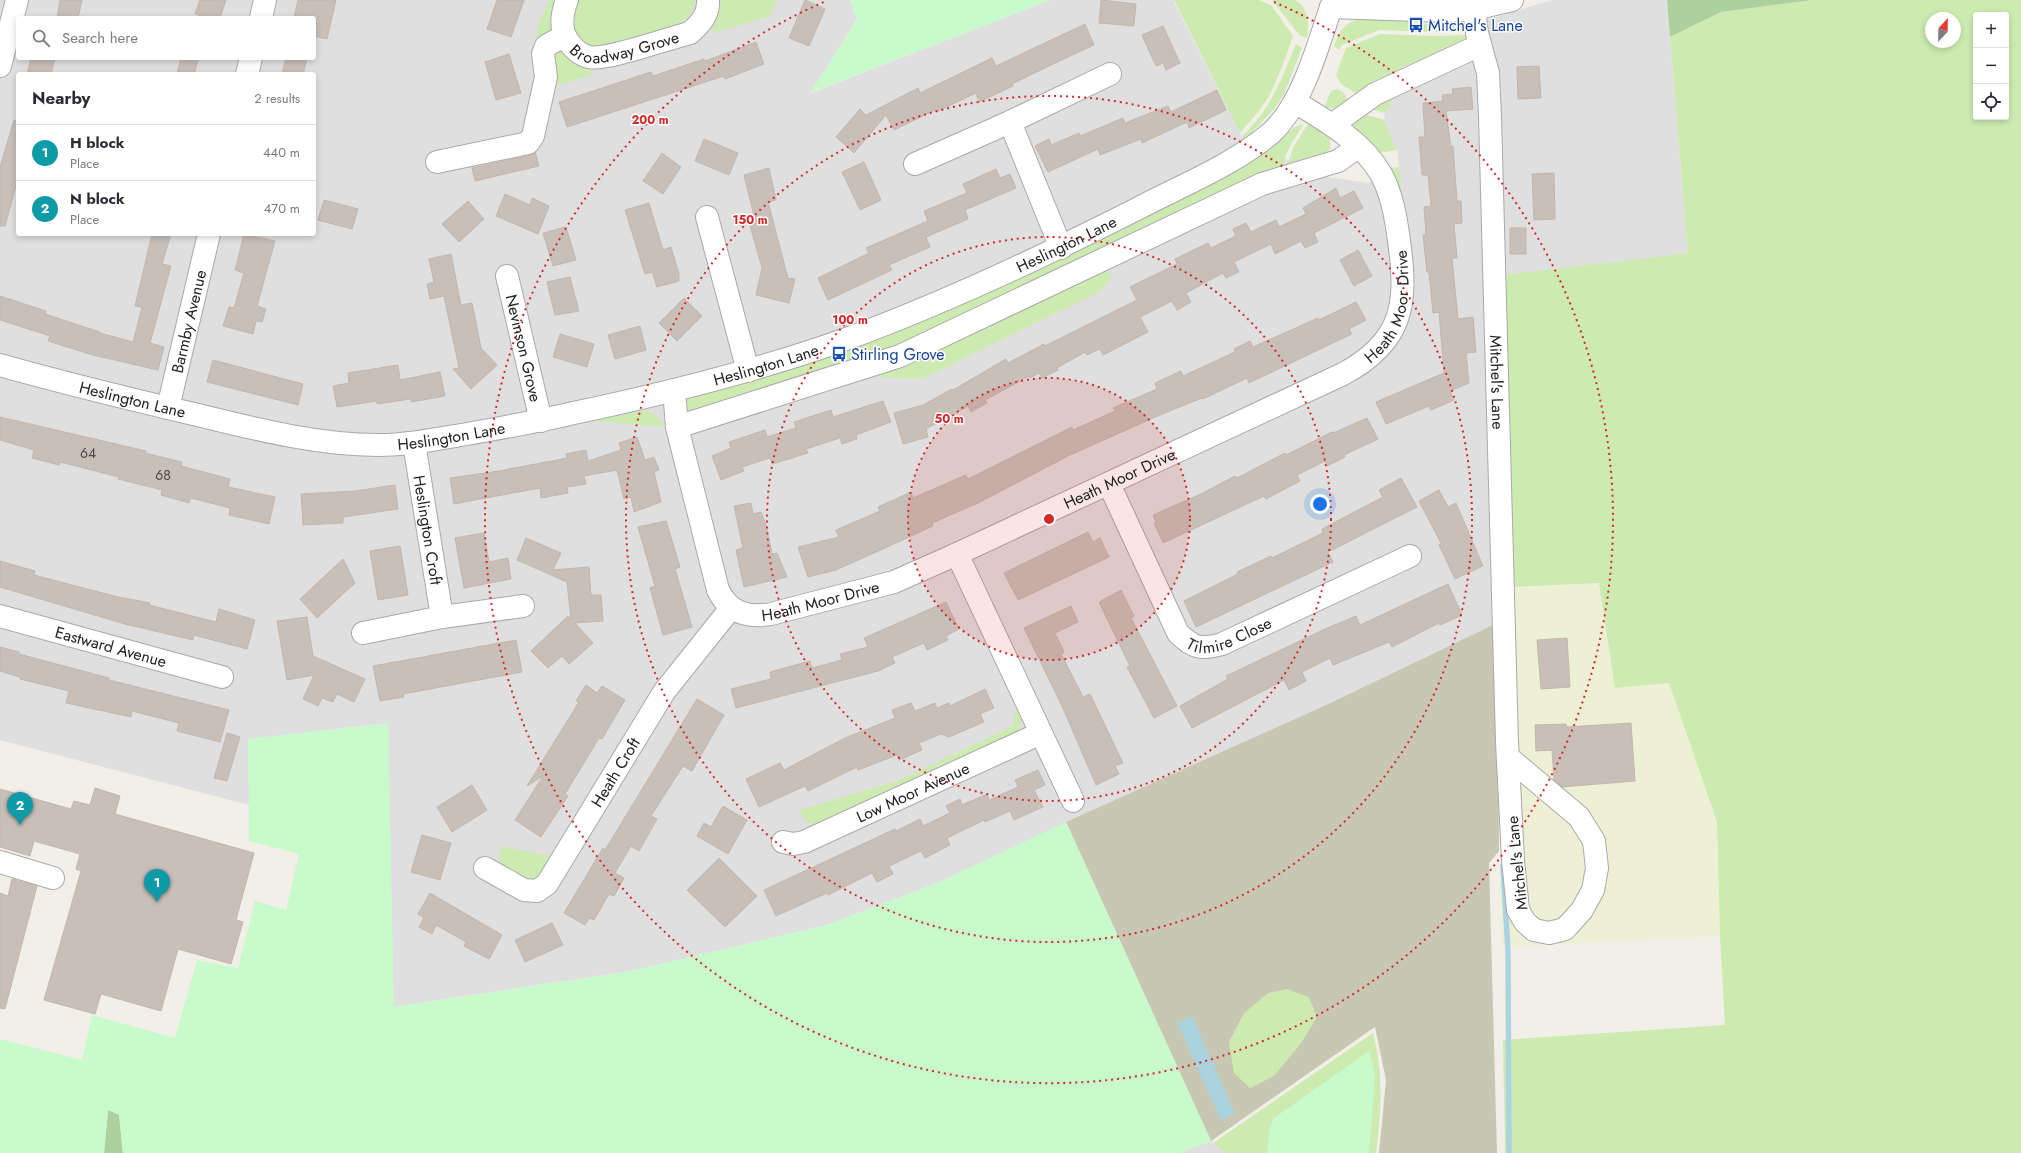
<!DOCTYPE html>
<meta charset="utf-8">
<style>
:root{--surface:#fff;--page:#f7f7f7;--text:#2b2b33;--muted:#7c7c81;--line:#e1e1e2;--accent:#d93025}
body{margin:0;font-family:Jost,sans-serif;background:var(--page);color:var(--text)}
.controls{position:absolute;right:12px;top:12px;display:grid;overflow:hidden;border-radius:4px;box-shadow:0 2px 6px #0003}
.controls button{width:36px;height:36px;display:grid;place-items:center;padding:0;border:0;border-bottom:1px solid var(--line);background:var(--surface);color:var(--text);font:20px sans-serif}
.compass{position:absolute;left:1925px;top:12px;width:36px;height:36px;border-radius:50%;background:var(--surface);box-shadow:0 2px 6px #0003;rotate:22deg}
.you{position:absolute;left:1320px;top:504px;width:14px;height:14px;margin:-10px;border:3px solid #fff;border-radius:50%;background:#1a73e8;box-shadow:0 0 0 6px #1a73e833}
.badge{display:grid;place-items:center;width:26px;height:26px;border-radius:50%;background:var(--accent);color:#fff;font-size:13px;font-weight:700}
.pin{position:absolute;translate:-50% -33px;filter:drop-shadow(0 1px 2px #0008)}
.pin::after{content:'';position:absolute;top:21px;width:14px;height:12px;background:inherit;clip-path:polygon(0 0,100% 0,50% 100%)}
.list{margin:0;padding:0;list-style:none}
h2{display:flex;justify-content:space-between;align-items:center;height:52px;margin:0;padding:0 16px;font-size:17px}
h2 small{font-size:13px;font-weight:400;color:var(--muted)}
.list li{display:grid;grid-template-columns:26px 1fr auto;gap:12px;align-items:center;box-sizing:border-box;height:56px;padding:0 16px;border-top:1px solid var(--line)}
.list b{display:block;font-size:15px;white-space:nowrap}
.list p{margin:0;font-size:13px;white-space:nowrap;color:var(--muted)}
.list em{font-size:13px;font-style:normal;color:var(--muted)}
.icon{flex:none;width:22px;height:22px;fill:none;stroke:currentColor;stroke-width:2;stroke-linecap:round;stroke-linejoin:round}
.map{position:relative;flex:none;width:2021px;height:1153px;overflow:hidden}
.search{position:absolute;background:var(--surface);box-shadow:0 2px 6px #0003;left:16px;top:16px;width:300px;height:44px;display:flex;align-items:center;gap:10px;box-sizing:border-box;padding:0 14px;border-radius:4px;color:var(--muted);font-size:15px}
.panel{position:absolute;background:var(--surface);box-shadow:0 2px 6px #0003;left:16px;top:72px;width:300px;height:164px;border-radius:4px}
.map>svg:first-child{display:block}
.residential{fill:#e0dfdf;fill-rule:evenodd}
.construction{fill:#c7c7b4}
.farmland{fill:#eef0d5}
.grass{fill:#cdebb0;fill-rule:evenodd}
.forest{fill:#add19e}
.park{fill:#c8facc}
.water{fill:#aad3df}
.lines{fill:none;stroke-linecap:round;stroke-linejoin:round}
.stream{stroke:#aad3df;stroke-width:5.5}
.building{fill:#c7bfb8;stroke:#c4b6ab}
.minor-casing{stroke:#a9a9a9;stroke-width:24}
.minor{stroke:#fff;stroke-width:22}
.ring{fill:none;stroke:#d62828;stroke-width:2;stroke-dasharray:2 4}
.labels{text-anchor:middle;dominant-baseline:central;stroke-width:3;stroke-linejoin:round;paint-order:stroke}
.number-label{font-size:14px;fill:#4b4948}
.transit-label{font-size:16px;fill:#164399;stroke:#fff;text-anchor:start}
.street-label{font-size:16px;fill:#222;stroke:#fff}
.centre{fill:#d62828;stroke:#fff;stroke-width:2}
.ring-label{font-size:12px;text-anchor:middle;font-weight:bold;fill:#d62828;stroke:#fff;stroke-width:3;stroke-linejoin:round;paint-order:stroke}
</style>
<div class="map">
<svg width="2021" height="1153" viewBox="0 0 2021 1153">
<rect width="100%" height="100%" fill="#f2efe9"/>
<g class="residential">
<path d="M0,0H850L857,19L811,93L1050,0H1173L1244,141L1328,177L1368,183L1399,167L1397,150L1384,120L1385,113L1398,92L1467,65L1486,20L1552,0H1667L1688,254L1504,275L1497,623L1326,705L937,883L827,925L631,971L393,1007L388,723L249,739V805L0,740ZM18,18H314V58H18ZM18,74H314V234H18Z"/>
<polygon points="1211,1141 1225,1153 1179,1153"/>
</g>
<polygon class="construction" points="1497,623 1499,851 1489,863 1497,1153 1379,1153 1386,1080 1375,1027 1211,1141 1066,822 1326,705"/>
<polygon class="farmland" points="1599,583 1615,688 1669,683 1717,822 1720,936 1501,947 1497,589"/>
<g class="grass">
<path d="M551,0H560L559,48L575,64L595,74L543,90C536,55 528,32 551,0Z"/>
<polygon points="578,0 696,0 690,15 676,27 611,46 599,47 585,44 575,35 571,24"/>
<polygon points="721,0 777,0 769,17 711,33 717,18"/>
<path d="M1174,0H1258L1271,5L1293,36C1286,56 1279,77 1269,96C1261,110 1250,121 1240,133Z"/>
<path d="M1272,0C1278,0 1288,0 1294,0C1309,6 1309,25 1307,38L1300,36Z"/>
<path d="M1813,0H2021V1153H1505L1503,1040L1725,1025L1720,936L1717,822L1669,683L1615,688L1599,583L1513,587L1504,275L1688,253L1670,37L1721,12ZM1976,15H2006V117H1976ZM1931,18H1955V42H1931Z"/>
<path d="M1367,18L1428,24L1429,32L1379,30L1342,45L1339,50L1334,46C1340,29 1348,19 1367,18Z"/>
<polygon points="1467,22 1467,31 1434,32 1433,24"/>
<polygon points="1380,34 1436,36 1468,35 1465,39 1374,81 1357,94 1341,84 1336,75 1346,48"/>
<path d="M1296,44L1302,48L1284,94L1274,109L1244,141L1242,136C1270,111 1282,78 1296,44Z"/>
<polygon points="1337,89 1343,92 1348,100 1336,108 1324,108 1331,91"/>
<polygon points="1398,92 1385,113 1367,108"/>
<polygon points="1361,113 1384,120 1397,150 1378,153 1353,129 1355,120"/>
<path d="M1304,124C1295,138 1283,154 1282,171L906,347L690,414L686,412V401L689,399L790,369L1259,156L1295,127Z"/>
<path d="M1308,124C1324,131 1338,137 1326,156L1287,165L1294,146Z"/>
<polygon points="1399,167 1403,208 1387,168"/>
<polygon points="1107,268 1112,277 1101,291 922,379 871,377"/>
<path d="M644,410C653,413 661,418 665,427L594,421Z"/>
<polygon points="1017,706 1023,717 1016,736 813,826 804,820 799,810 897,781 1013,726"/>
<path d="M502,846L550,856L548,863L536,881C518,876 509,875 499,859Z"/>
<polygon points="1287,989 1309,997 1317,1017 1302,1042 1274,1076 1250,1088 1234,1073 1229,1042 1244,1013 1268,993"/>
<path d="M1373,1033C1384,1076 1381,1109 1376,1153H1225L1213,1143Z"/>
</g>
<g class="forest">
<polygon points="1667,0 1813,0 1721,12 1670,37"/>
<polygon points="108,1110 119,1114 123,1153 104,1153"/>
</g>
<g class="park">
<polygon points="850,0 1050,0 810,93 857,20"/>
<polygon points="388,723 394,1007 631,971 827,925 937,883 1066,822 1211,1141 1179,1153 123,1153 119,1115 108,1110 104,1153 0,1153 0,1039 82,1060 92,1015 175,1038 197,960 238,968 255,901 286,910 299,854 249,841 248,739"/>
<polygon points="1369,1051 1375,1075 1369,1153 1267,1153 1270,1127 1274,1118"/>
</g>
<polygon class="water" points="1192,1016 1235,1114 1221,1120 1177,1023"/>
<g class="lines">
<polyline class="stream" points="1503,866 1508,951 1509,1153"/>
</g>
<g class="building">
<polygon points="60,0 82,0 78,18 57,18"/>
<polygon points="200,0 226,0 220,18 209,18 195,14"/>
<polygon points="298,0 336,0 327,39 314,36 314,18 294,18"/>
<polygon points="497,0 524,0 511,37 487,29"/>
<polygon points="805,0 825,9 809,46 789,38"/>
<polygon points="1101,0 1136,4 1134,26 1099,23"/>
<polygon points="1085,24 1094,45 1053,64 1012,84 1013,86 979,102 976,93 936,112 935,110 894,130 886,115 854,153 836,137 860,109 866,115 918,88 920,93 992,58 996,66"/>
<polygon points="1163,26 1180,63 1166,70 1163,63 1156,66 1142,35"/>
<polygon points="756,42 764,64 725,79 724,76 567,127 559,102 651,72 653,76 704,59 705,61"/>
<polygon points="509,54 521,93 496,100 485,62"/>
<polygon points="31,58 55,58 51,74 27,74"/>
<polygon points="181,58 199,58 194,74 177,74"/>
<polygon points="286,58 307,58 303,74 282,74"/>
<polygon points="1539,66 1541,98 1518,99 1517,67"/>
<polygon points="1471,87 1473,109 1446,111 1451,147 1453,146 1457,201 1461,201 1462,223 1454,224 1457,258 1452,258 1458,319 1473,317 1476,352 1466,353 1469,383 1450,391 1454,400 1431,410 1429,406 1386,424 1376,402 1444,373 1439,312 1433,313 1429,272 1427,272 1423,235 1426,235 1424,207 1431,206 1428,175 1422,175 1419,137 1425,137 1423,103 1443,101 1442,95 1453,94 1452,89"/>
<polygon points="1217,90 1226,110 1189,128 1187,122 1142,143 1141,139 1100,155 1098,149 1048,172 1035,146 1049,139 1051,145 1079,133 1080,136 1123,118 1125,123 1168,106 1171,112"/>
<polygon points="14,120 18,121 18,178 5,226 0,226 0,167"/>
<polygon points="704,139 738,153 729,175 695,161"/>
<polygon points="535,152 539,166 475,181 472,168 531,155"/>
<polygon points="662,153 681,167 663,194 643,181"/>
<polygon points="864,162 881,200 860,210 842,172"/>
<polygon points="769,168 776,200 768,202 788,278 795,279 789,303 756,295 762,268 749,222 755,220 744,175"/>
<polygon points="996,169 1000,178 1010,174 1016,188 965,210 968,219 926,237 930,247 889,265 892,270 828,300 818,278 869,253 866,248 928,221 924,211 967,193 963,184"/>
<polygon points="1554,173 1555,219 1534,220 1532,174"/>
<polygon points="1336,188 1340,198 1354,191 1363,208 1314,233 1318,242 1305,248 1301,241 1275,254 1271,244 1234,262 1239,272 1226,278 1223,273 1186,293 1191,302 1177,310 1172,301 1140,317 1148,332 1103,355 1100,349 1087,355 1085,352 1057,368 1058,370 1042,378 1039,373 1030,378 1029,376 985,400 987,403 971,412 968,406 926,429 928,437 903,444 894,413 923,405 952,389 953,390 1006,359 1008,363 1044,344 1045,346 1137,300 1130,287 1177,264 1175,259 1208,243 1211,248 1236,236 1233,229 1246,223 1251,232 1276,220 1279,227 1306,214 1303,208"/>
<polygon points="505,194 530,205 532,198 549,206 538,234 496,216"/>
<polygon points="324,200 358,209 352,229 318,220"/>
<polygon points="468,201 484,219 459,242 442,224"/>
<polygon points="649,203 663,250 671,247 679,274 679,281 657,287 652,272 645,274 625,210"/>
<polygon points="566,227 576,260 553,266 543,233"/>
<rect x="1510" y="228" width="16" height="26"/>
<polygon points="152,234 171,234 162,264 171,266 150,343 164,347 158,370 93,355 48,341 50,336 0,320 0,296 46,311 45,314 100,332 100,333 133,342 142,307 135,306"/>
<polygon points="244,234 275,241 257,306 266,309 262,322 256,321 253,334 223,326 229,307 234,308 244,273 235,270"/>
<polygon points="1358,250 1372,276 1354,286 1340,260"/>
<polygon points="451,254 461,305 472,303 481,348 497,365 471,389 453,369 459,368 444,296 430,299 427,284 434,282 429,259"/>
<polygon points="570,277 579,311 555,315 547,282"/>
<polygon points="684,298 702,316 677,341 659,323"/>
<polygon points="1356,302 1366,320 1349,329 1352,334 1339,340 1249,383 1247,378 1203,399 1202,398 1160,415 1070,455 978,503 932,523 933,526 885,548 836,570 808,577 798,547 839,537 836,530 880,511 878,507 911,492 913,498 966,475 968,479 1072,427 1073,430 1115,411 1113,408 1157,389 1155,383 1181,371 1183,376 1235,352 1234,349 1250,341 1253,347 1318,318 1319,320"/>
<polygon points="640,326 646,350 615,359 608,335"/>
<polygon points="560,334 594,344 587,367 553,357"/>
<polygon points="213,360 303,384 298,405 207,382"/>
<polygon points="398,365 400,380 440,372 445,396 411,402 411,399 377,404 377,401 337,407 333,386 349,383 348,373"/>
<polygon points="883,401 891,422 856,435 857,439 842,444 840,438 806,449 808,453 772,464 770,458 742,467 744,471 721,480 712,456 731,448 729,442 765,430 767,437 796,428 794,422 831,410 833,417"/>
<polygon points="0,417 146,451 145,453 182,462 181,466 230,479 228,487 275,497 269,524 229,515 230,508 191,498 189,503 161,495 162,490 118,479 119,477 60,462 59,465 32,458 34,450 0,440"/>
<polygon points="1367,418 1378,439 1344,455 1345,457 1327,466 1325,461 1297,475 1300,481 1266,499 1264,496 1163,543 1154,523 1156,522 1153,515 1201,494 1235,476 1237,478 1285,453 1286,455 1332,432 1333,433"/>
<polygon points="637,437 645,460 654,457 659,470 654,472 661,502 634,512 631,497 624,499 617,470 584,476 586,484 567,487 568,493 541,498 540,488 454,504 450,478 499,471 567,458 566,454 586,450 588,461 621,450 619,443"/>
<polygon points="1401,478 1417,507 1328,552 1333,562 1196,627 1184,601 1238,574 1237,572 1271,556 1272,558 1323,533 1322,529 1383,497 1379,490"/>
<polygon points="395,485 398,509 343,517 343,523 303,525 301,494 355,491"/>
<polygon points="1439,490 1448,507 1456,503 1483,566 1455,579 1439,545 1441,543 1419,501"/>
<polygon points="751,503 753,514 761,512 766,525 772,554 777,553 787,577 744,587 736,550 743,548 734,506"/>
<polygon points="666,521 680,567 675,569 692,627 663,635 650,588 655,586 638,527"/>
<polygon points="1088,532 1093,542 1100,538 1109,557 1018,600 1004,573"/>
<polygon points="484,533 489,562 508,558 511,579 464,588 455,538"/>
<polygon points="526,538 561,553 553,570 589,567 591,595 601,595 603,621 575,623 593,643 569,664 562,656 548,668 531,651 568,616 571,619 567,582 517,560"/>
<polygon points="400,546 408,595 378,600 370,551"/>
<polygon points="343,559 355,583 317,618 300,599"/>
<polygon points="0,561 35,571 34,575 114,596 150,603 149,605 216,622 219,609 255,620 247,649 194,635 193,640 125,624 0,587"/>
<polygon points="1448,584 1462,615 1440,625 1439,623 1392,647 1389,642 1333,665 1330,658 1302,672 1306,681 1289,690 1284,680 1192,728 1180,706 1228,679 1226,676 1325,629 1356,616 1360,625"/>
<polygon points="1121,590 1134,616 1131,618 1177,706 1154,718 1127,667 1130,666 1099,602"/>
<polygon points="946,602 959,629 946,636 948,640 927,650 924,643 892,657 895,663 878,671 736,708 731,689 771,679 770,672 810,661 812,668 842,660 840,654 868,647 864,638"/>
<polygon points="1071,606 1078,622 1055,633 1064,652 1061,654 1083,697 1090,694 1123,763 1115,766 1119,774 1096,785 1062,706 1024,628"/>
<polygon points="307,617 313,656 365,679 354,702 337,694 333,702 322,698 318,706 303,699 314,675 287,680 277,621"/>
<polygon points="1567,638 1570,687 1541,689 1537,640"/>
<polygon points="516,640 522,672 403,694 404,697 380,701 373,666"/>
<polygon points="0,647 19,652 19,654 109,678 109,680 229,710 220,742 177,731 179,723 132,711 131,717 66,703 69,691 20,679 20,677 0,671"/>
<polygon points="586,685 597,693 602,686 625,700 602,739 599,738 565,794 568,796 541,837 515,820 543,776 527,786 579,702 576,701"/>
<polygon points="985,689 994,708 980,714 984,722 949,737 941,734 919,743 922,750 899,760 897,755 858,770 857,767 808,791 805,786 759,807 746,779 780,763 784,770 845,738 895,718 892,710 911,703 915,711 935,703 937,708 949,703 950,706"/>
<polygon points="697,699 724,715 692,771 683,766 651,816 657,819 639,851 631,846 615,873 624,878 614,896 609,894 594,920 589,918 585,925 564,913 603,848 605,850"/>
<polygon points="1631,723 1635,781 1562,787 1554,780 1552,750 1536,751 1535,725 1566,724 1567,727"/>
<polygon points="227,733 240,737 227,781 214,778"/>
<polygon points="1038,770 1045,785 1034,790 1043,807 1014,820 1010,811 985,822 984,820 947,838 950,845 925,858 921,851 889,866 893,874 877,882 872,873 828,895 827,893 776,916 764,890 895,829 896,831 920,819 923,826 950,813 946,806 960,799 962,805 987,794 989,800 1018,787 1015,780"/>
<polygon points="472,785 487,810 452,832 437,807"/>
<polygon points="95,788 120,796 115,814 254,853 236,920 243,922 231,964 178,949 161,1011 101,994 95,1014 44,1000 81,871 76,869 80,854 34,841 30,856 0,847 0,789 71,809 74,801 90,805"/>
<polygon points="723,806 747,820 728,854 697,836 704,823 711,827"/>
<polygon points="422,835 451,843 440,880 411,872"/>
<polygon points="719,858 757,896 725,927 687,890"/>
<polygon points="12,879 37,886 5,1009 0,1008 0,893 8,896"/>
<polygon points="430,893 502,935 489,959 464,946 466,942 436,925 432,934 419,927 424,918 418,914"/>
<polygon points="552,923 563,945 525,962 515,940"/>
</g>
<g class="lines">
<defs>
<g id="minor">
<path id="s1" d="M567,0C562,13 559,28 568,41C573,48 579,55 589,57C606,61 669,38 690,33C700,24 709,15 708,0"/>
<polyline points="1331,7 1448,11 1474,9 1512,0"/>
<path id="s2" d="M1474,9L1477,33L1488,73L1490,117L1507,742L1513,860L1518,910L1525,922L1534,930L1549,933L1565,929L1582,910L1593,890L1597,868L1594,841L1579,817L1509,758"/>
<polyline points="261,18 265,0"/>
<polyline points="0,66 17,0"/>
<polyline points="247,74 251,58"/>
<polyline points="1010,122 1061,248"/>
<polyline points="1332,125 1375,94 1480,45"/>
<polyline points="437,162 528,143 533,136 546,77 543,54 546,46 564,36"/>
<polyline points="915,164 1010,122 1110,74"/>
<polyline points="707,217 748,371"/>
<path id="s3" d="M507,276L541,421"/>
<path id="s4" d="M0,365C67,384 134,400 202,416C259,430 319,445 378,445C408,445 437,439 467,434C501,428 535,422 569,414C664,394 758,371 849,338C947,302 1042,257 1135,210C1180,186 1232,166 1271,133C1302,105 1318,46 1331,7"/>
<path id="s5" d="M672,391L675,402L677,427L718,590C729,613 747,618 771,614L894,582L957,554L1343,374C1403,342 1408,304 1399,241C1396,218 1392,194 1381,174C1363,142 1325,120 1295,102"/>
<path id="s6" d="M168,408L209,234"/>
<polyline points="677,427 900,356 1262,184 1338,161 1358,147"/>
<path id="s7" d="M414,443L442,617"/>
<path id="s8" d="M1109,484L1178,633C1193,648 1201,650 1222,644L1410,556"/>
<polyline points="957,554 1073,801"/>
<path id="s9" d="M0,616L222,677"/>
<polyline points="363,633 442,617 523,606"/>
<path id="s10" d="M783,842L793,844L804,842L1041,733"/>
<polyline points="0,862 53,878"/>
<path id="s11" d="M485,868L524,890L537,891L547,884L664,692L731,608"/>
</g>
</defs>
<use href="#minor" class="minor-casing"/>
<use href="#minor" class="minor"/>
</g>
<circle cx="1049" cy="519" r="141" fill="#d62828" fill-opacity=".12"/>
<g class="ring">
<circle cx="1049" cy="519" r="141"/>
<circle cx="1049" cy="519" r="282"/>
<circle cx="1049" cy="519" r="423"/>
<path d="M1274 2A564 564 0 1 1 824 2"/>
</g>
<defs>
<symbol id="bus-bare" viewBox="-9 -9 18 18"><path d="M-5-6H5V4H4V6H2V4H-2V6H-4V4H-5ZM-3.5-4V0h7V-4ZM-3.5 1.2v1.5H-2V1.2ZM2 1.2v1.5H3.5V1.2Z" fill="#1a4fb4" stroke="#fff" stroke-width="2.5" paint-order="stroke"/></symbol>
</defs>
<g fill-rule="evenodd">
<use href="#bus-bare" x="1405" y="14" width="22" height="22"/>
<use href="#bus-bare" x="828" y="343" width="22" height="22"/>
</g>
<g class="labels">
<g class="number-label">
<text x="88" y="453">64</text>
<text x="163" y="475">68</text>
</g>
<g class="transit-label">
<text x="1428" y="25">Mitchel's Lane</text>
<text x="851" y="354">Stirling Grove</text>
</g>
<g class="street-label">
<text stroke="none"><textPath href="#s1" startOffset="106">Broadway Grove</textPath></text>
<text stroke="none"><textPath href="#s4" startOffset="1108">Heslington Lane</textPath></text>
<text stroke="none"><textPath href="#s5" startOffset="978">Heath Moor Drive</textPath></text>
<text stroke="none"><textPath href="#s6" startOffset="89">Barmby Avenue</textPath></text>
<text stroke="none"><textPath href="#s3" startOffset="74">Nevinson Grove</textPath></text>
<text stroke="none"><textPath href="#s4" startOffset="784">Heslington Lane</textPath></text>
<text stroke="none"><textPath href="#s2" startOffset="375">Mitchel's Lane</textPath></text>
<text stroke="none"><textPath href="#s4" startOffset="137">Heslington Lane</textPath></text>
<text stroke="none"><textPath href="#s4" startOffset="461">Heslington Lane</textPath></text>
<text stroke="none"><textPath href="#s5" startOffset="643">Heath Moor Drive</textPath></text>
<text stroke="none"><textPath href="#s7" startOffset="88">Heslington Croft</textPath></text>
<text stroke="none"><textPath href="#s5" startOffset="319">Heath Moor Drive</textPath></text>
<text stroke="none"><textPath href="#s8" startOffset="222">Tilmire Close</textPath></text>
<text stroke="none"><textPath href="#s9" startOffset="115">Eastward Avenue</textPath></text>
<text stroke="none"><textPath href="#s11" startOffset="201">Heath Croft</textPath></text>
<text stroke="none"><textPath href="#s10" startOffset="141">Low Moor Avenue</textPath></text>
<text transform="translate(1517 863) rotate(-96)">Mitchel's Lane</text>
</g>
</g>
<circle cx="1049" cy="519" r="6" class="centre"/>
<g class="ring-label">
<text x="650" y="124">200 m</text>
<text x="750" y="224">150 m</text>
<text x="850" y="324">100 m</text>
<text x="949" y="423">50 m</text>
</g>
</svg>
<div class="controls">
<button>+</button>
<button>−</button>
<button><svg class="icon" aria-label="locate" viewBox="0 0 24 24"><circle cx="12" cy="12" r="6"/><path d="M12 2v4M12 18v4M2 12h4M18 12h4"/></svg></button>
</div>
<svg class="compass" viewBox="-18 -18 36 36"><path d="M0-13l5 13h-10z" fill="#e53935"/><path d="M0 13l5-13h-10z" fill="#7c7c81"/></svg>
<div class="you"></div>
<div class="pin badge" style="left:157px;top:902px;background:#0f9aa8">1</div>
<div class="pin badge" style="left:20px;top:825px;background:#0f9aa8">2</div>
<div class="search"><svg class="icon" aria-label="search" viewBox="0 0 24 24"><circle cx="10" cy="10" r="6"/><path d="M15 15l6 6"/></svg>Search here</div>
<section class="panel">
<h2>Nearby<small>2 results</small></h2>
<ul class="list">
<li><span class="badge" style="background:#0f9aa8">1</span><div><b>H block</b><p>Place</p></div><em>440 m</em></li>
<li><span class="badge" style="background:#0f9aa8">2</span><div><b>N block</b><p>Place</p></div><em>470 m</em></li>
</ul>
</section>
</div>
